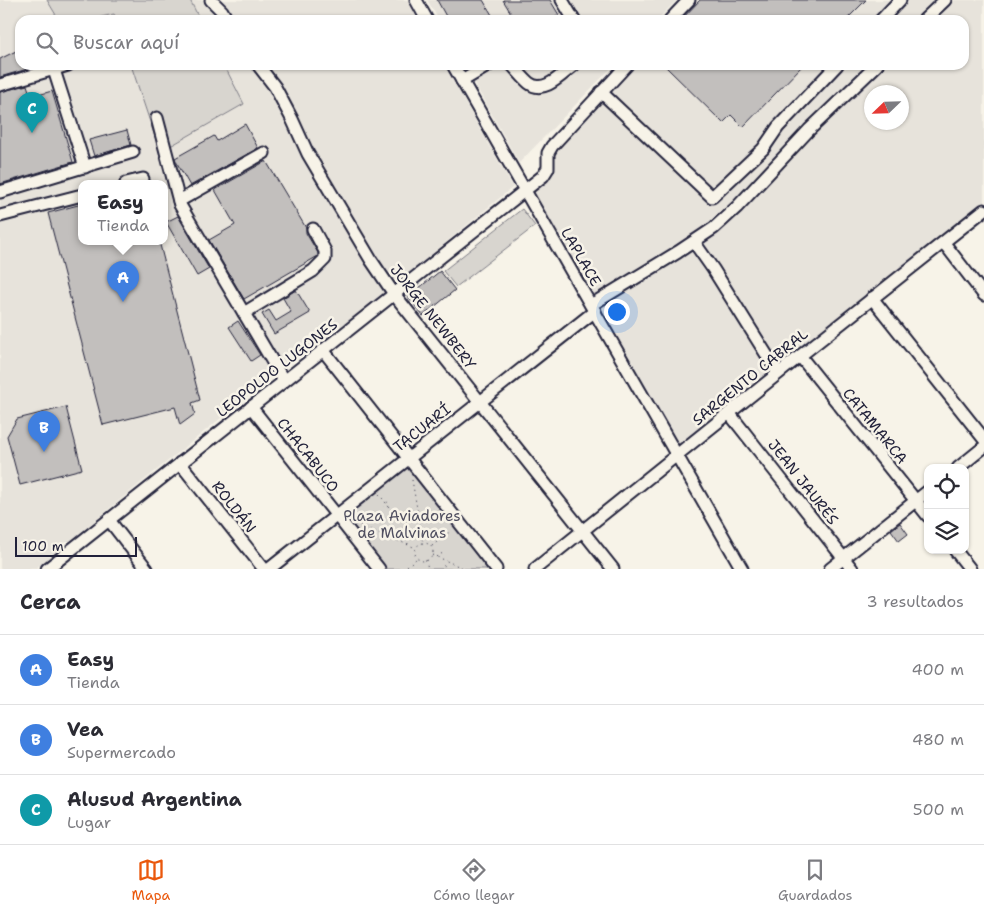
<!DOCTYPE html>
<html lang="es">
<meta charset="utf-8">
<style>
:root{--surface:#fff;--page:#f2f2f3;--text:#2b2b33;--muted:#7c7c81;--line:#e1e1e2;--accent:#ea580c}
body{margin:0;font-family:"Shantell Sans",sans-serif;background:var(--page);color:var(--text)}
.controls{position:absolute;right:15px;bottom:15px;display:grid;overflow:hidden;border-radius:10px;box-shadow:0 1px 4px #0004}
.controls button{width:45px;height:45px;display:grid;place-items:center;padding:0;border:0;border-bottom:1px solid var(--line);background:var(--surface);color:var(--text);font:25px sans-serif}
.compass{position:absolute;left:864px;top:85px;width:45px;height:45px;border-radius:50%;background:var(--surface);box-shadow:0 1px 4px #0004;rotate:247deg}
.scale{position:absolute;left:15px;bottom:12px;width:122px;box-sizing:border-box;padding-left:5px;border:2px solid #22223b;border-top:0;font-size:14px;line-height:18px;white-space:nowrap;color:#22223b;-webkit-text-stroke:4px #f7f3e8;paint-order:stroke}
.you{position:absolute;left:616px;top:311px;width:18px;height:18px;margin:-12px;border:4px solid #fff;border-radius:50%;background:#1a73e8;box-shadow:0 0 0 8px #1a73e833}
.badge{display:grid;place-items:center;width:32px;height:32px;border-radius:50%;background:var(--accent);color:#fff;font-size:16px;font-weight:700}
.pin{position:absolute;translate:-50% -41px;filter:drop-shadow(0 1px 2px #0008)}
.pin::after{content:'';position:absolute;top:26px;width:18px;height:15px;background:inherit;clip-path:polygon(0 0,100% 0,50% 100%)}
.popup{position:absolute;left:78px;top:180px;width:90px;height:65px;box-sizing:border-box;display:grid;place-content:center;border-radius:10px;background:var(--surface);filter:drop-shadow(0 1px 4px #0005);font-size:16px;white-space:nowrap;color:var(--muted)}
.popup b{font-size:19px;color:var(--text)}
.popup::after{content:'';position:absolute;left:50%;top:100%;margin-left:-10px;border:10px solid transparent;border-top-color:var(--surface)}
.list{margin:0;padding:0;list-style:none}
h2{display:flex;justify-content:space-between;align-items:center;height:65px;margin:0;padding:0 20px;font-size:21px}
h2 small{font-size:16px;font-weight:400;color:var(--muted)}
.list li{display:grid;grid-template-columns:32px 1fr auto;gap:15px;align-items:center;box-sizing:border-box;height:70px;padding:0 20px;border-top:1px solid var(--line)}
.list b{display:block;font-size:19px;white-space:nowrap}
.list p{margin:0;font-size:16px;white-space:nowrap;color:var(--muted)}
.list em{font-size:16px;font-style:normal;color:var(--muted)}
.icon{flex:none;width:28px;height:28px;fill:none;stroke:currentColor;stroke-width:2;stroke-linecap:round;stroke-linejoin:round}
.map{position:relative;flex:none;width:984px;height:569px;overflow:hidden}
.search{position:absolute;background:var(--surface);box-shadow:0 1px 4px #0004;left:15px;right:15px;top:15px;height:55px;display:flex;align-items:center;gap:12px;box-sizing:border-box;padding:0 18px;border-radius:15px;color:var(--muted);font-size:19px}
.sheet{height:275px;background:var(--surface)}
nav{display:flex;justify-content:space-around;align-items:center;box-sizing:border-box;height:70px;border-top:1px solid var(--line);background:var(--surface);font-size:14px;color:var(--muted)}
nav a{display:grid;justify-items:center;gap:2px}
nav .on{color:var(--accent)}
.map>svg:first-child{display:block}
.built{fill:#e7e3db;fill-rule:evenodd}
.green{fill:#d8d5cf;stroke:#7d7c85}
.building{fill:#c2bfbd;stroke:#22223b}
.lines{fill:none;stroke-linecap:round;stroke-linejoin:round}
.minor-casing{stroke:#22223b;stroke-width:15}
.path{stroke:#22223b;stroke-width:1;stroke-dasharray:1 4;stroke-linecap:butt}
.minor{stroke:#f7f3e8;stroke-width:11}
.labels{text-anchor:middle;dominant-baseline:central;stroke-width:5;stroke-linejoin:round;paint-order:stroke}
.street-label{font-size:15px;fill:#22223b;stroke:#f7f3e8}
.park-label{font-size:15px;fill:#504f60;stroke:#f7f3e8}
</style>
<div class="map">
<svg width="984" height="569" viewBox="0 0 984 569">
<rect width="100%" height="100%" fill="#f7f3e8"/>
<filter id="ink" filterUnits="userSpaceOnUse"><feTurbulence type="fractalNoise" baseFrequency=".02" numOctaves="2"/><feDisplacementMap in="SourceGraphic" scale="10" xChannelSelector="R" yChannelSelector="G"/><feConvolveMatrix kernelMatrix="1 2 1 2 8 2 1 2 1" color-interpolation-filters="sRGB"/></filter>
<g filter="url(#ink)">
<g class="built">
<path d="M0,0H47L59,20H20V65H131L160,152L244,104L224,65H444L513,187L370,305L253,392L35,569H0ZM82,183H164V241H82Z"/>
<polygon points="190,0 407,0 418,20 200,20"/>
<polygon points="427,0 677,0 657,20 439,20"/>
<path d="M689,0H984V204L678,448L531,186L543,176L548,153L627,65H964V20H670ZM872,92H902V122H872Z"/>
<polygon points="464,65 614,65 519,163"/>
</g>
<g class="green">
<polygon points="47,0 190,0 200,20 116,20 114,14 89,20 59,20"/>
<polygon points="131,65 224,65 244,104 160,152"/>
<polygon points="522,209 535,226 456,287 443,271"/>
<polygon points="408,467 491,569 385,569 347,521 345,516 348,512 404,469"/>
</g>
<g class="building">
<polygon points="437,0 483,0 495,20 448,20"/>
<polygon points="503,0 550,0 559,15 550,20 515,20"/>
<polygon points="700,0 866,0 846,20 681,20"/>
<polygon points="20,49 20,65 41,65 0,77 0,59"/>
<polygon points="664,65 803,65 743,127 731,115 723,123"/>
<polygon points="27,85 31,97 52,91 73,162 0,184 0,92"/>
<polygon points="245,124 258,148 190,186 177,163 175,158 214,136 217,141"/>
<polygon points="127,130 131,145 94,156 89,140"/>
<polygon points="266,161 306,228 306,233 318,253 318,256 244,299 209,240 235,225 215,190"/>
<polygon points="82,204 82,241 159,241 200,400 192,403 195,414 180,425 175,407 103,425 48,213"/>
<polygon points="178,216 209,269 197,276 166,222"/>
<polygon points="440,271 455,290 423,316 408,297"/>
<polygon points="296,290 310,313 274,334 262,314 269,310 276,321 291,312 283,298"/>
<polygon points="238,321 260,355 251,361 229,327"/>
<polygon points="66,407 82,469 20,485 7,436 17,419"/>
<polygon points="900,523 908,534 899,541 891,530"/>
</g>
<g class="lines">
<defs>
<g id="minor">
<polyline points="211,0 222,11 227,20"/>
<polyline points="416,0 427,20"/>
<polyline points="562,0 574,20"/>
<polyline points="670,20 689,0"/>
<polyline points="881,20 900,0"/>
<polyline points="924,20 945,0"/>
<polyline points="258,65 275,87 292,119 308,154 371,260 394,294 613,569"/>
<polyline points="453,65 742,569"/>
<path d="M512,65C518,71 523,78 529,83C544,95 562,74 574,65"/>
<polyline points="54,70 85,167"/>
<polyline points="462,81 489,65"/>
<polyline points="0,85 68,65"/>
<polyline points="601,92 712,197 763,149 778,127 837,65"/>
<polyline points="157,118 180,205 284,381"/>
<polyline points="126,183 143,179"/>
<polyline points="0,192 133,152"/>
<polyline points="179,201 264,153"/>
<polyline points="0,216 82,195"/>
<polyline points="694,242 713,269 778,373"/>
<polyline points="944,243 984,295"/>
<polyline points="872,298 984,439"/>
<polyline points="591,305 678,252 714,228 737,207 809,130 877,65"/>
<polyline points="244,313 313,271 325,259 325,251 313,229"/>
<polyline points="323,350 496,569"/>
<polyline points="800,356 928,516"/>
<polyline points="251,407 379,569"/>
<polyline points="729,413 852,569"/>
<polyline points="180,463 264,569"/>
<polyline points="958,468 984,447"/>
<polyline points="109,520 147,569"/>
<polyline points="955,550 970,569"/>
<polyline points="47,569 543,176 548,168 548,153 552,146 627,65"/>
<polyline points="269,569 595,311"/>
<polyline points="535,569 800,356 984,210"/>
<polyline points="830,569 928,491"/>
</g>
</defs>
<use href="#minor" class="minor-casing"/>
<g class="path">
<polyline points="412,480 423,543"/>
<polyline points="379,494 392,511"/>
<polyline points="383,506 389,501"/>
<polyline points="389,514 396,509"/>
<polyline points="356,524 416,548"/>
<polyline points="423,538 430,533"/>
<circle cx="424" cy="552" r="9"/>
<polyline points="408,544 405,537 408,531 416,530 422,535"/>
<polyline points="432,546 452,530"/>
<polyline points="433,555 465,569"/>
<polyline points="437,557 444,552"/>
<polyline points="426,560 428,569"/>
<polyline points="442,561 444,563 444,569"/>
<polyline points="403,569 416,559"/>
</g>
<use href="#minor" class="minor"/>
</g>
</g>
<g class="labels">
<g class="street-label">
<text transform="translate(581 257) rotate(60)">LAPLACE</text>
<text transform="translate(433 317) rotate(52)">JORGE NEWBERY</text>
<text transform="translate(277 368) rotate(-38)">LEOPOLDO LUGONES</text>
<text transform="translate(750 377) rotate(-39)">SARGENTO CABRAL</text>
<text transform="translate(875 426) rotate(51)">CATAMARCA</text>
<text transform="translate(422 428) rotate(-38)">TACUARÍ</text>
<text transform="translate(308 455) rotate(52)">CHACABUCO</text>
<text transform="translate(803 482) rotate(52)">JEAN JAURÉS</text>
<text transform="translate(234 507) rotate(52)">ROLDÁN</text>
</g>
<g class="park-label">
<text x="402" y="516">Plaza Aviadores<tspan x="402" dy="17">de Malvinas</tspan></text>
</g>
</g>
</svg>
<div class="controls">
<button><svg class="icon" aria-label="locate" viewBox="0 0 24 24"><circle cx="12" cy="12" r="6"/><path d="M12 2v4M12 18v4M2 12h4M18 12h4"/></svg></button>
<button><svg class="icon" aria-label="layers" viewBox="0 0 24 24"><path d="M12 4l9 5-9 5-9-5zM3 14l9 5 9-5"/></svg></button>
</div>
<svg class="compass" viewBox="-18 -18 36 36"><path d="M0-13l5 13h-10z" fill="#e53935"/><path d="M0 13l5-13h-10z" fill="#7c7c81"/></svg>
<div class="scale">100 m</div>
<div class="you"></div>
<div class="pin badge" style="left:123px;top:302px;background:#3f7fe0">A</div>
<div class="popup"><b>Easy</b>Tienda</div>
<div class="pin badge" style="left:44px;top:452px;background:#3f7fe0">B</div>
<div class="pin badge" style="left:32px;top:133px;background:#0f9aa8">C</div>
<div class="search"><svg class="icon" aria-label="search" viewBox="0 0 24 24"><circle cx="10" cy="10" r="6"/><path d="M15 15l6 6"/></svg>Buscar aquí</div>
</div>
<section class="sheet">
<h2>Cerca<small>3 resultados</small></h2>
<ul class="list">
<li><span class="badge" style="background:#3f7fe0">A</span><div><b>Easy</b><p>Tienda</p></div><em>400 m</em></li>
<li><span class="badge" style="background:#3f7fe0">B</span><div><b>Vea</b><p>Supermercado</p></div><em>480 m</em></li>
<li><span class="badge" style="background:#0f9aa8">C</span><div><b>Alusud Argentina</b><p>Lugar</p></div><em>500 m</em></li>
</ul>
</section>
<nav>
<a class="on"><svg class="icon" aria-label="map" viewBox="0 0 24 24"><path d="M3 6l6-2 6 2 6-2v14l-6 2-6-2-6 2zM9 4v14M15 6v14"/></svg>Mapa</a>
<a><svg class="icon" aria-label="directions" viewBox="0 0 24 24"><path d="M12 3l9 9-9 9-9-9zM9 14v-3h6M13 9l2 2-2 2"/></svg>Cómo llegar</a>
<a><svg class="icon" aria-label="saved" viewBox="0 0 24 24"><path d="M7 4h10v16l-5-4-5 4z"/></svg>Guardados</a>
</nav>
